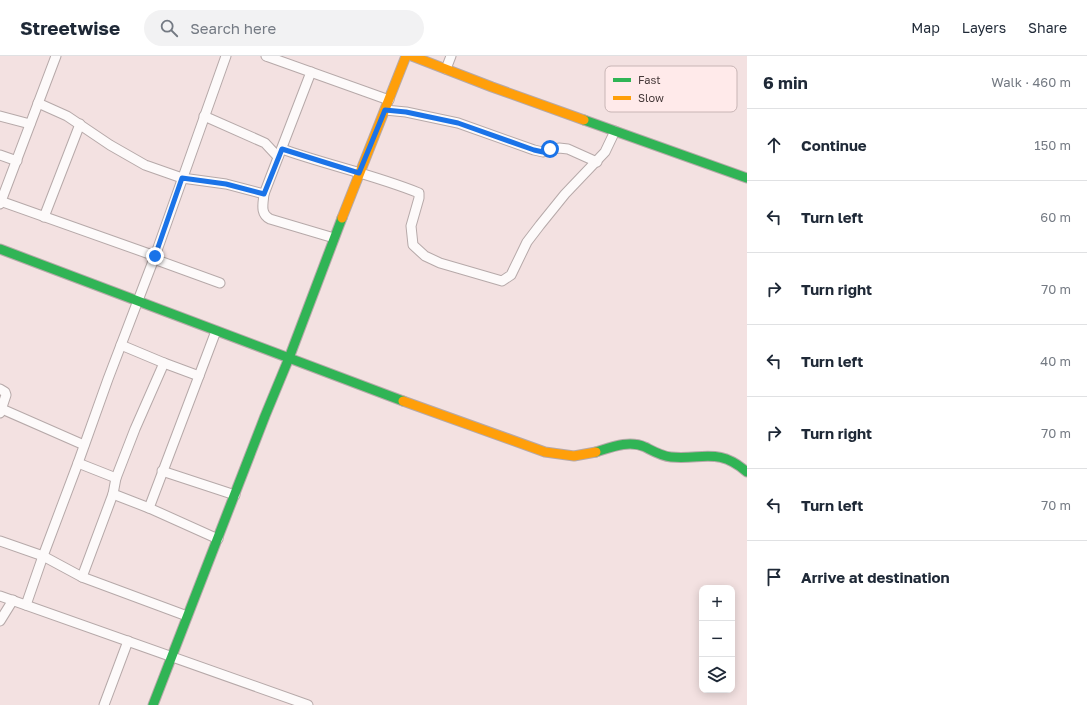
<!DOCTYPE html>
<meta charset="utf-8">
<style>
:root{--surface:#fff;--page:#f2f2f3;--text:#1f2937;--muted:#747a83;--line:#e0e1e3}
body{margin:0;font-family:"Golos Text",sans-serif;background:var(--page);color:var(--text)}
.controls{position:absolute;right:12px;bottom:12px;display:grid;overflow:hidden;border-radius:8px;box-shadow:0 2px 10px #0003}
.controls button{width:36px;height:36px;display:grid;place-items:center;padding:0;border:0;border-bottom:1px solid var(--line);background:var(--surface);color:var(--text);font:20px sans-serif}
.stop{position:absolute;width:12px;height:12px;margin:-9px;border:3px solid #1a73e8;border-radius:50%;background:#fff}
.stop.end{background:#1a73e8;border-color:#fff;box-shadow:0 1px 4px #0008}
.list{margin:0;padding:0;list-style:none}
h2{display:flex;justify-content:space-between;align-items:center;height:52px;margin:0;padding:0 16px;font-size:17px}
h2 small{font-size:13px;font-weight:400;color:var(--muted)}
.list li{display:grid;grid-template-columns:26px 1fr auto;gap:12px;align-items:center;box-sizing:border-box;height:72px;padding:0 16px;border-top:1px solid var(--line)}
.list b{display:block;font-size:15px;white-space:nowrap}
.list em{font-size:13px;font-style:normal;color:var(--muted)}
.icon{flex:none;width:22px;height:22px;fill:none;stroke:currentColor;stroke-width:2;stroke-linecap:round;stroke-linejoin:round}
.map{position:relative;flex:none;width:747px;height:649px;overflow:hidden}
header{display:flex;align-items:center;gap:24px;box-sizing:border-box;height:56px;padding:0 20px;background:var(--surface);border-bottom:1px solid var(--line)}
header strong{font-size:19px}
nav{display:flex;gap:22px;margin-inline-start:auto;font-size:14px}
.search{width:280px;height:36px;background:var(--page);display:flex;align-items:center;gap:10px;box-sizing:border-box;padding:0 14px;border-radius:22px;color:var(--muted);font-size:15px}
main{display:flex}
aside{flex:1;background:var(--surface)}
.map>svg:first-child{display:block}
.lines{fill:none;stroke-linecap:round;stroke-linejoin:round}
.street-casing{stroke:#b6a9a9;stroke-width:11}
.fast-casing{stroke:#b6a9a9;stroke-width:11}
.slow-casing{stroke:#b6a9a9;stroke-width:11}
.street{stroke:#fdfafa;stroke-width:9}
.fast{stroke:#30b455;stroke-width:9}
.slow{stroke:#ff9f0a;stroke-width:9}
.route{stroke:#1a73e8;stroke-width:5}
.key{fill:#ffeaea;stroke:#c8b5b5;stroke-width:1}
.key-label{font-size:11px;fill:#463939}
</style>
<header>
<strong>Streetwise</strong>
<div class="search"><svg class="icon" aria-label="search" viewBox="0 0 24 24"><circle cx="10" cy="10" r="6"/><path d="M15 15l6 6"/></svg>Search here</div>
<nav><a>Map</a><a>Layers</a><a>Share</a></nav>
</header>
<main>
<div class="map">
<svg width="747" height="649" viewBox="0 0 747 649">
<rect width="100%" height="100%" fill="#f3e1e1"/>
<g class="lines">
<defs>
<g id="street">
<polyline points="266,0 389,44"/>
<polyline points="446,13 451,0"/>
<path d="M311,16L264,138C263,148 260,158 270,163L334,182"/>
<polyline points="38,47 67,60 110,89 145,109 182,122 226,128 264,138"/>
<polyline points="385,54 406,56 458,67 534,94 543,96 559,92 568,93 597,106"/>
<polyline points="0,60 30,68"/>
<polyline points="204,60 265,87 278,101"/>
<path d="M282,93C327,109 375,119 419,137V142L411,170L413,189L425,200L440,207L502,225L511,219L527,186L540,169L565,138L605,96L615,75"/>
<polyline points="0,99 17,105"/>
<polyline points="0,145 155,200"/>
<polyline points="0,148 56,0"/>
<polyline points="44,161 80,68"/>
<polyline points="154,203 220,227"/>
<polyline points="121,289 164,307"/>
<polyline points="0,333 5,336 6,339 0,357"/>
<polyline points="2,353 84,389"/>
<polyline points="78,407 116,422"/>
<polyline points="162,415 235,439"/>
<polyline points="113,438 149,452 218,483"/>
<polyline points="149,452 216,275"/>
<polyline points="0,485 43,500 82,521 187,560"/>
<polyline points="82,521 113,438 116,422 135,373 164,307 199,320"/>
<polyline points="0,540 308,649"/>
<polyline points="26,549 43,500 78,407 108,323 155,200 226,0"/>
<polyline points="0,565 13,544"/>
<polyline points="104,649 128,585"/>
</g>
<g id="fast">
<polyline points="584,64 747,122"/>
<polyline points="0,193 403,345"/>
<path d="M596,396C612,391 629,384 645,391C653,395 661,400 671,401C703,404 718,391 747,416"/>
<polyline points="153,649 265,360 289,302 342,162"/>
</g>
<g id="slow">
<polyline points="412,0 492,31 584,64"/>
<polyline points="342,162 406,0"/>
<polyline points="403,345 545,396 574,400 596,396"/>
</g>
</defs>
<use href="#street" class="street-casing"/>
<use href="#fast" class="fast-casing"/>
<use href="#slow" class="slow-casing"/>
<use href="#street" class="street"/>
<use href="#fast" class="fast"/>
<use href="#slow" class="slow"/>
</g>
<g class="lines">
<polyline class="route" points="155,200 182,122 226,128 264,138 282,93 359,117 385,54 406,56 458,67 534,94 543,96 550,93"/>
</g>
<rect x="605" y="10" width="132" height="46" rx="6" class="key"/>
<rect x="613" y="22" width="18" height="4" fill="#30b455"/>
<rect x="613" y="40" width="18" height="4" fill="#ff9f0a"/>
<g class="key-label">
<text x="638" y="28">Fast</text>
<text x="638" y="46">Slow</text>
</g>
</svg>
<div class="controls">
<button>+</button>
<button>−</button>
<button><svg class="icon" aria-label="layers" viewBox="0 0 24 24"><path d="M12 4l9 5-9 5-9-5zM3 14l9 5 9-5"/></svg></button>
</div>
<div class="stop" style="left:550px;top:93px"></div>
<div class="stop end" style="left:155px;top:200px"></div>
</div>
<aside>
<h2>6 min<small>Walk · 460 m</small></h2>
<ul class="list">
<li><svg class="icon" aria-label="ahead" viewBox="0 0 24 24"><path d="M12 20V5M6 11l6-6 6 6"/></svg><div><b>Continue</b></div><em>150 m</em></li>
<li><svg class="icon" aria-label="left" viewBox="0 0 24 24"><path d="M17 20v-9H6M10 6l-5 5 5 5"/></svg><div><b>Turn left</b></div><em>60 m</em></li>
<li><svg class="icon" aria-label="right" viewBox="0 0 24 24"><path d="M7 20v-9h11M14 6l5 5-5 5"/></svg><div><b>Turn right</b></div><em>70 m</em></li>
<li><svg class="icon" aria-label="left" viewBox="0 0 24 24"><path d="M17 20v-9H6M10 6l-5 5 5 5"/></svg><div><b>Turn left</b></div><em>40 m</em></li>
<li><svg class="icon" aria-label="right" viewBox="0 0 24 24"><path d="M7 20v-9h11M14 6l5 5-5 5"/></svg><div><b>Turn right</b></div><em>70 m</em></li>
<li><svg class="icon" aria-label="left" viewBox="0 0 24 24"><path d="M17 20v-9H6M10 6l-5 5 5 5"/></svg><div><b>Turn left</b></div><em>70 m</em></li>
<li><svg class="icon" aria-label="arrive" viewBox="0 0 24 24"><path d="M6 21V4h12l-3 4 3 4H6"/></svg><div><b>Arrive at destination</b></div></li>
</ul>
</aside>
</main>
